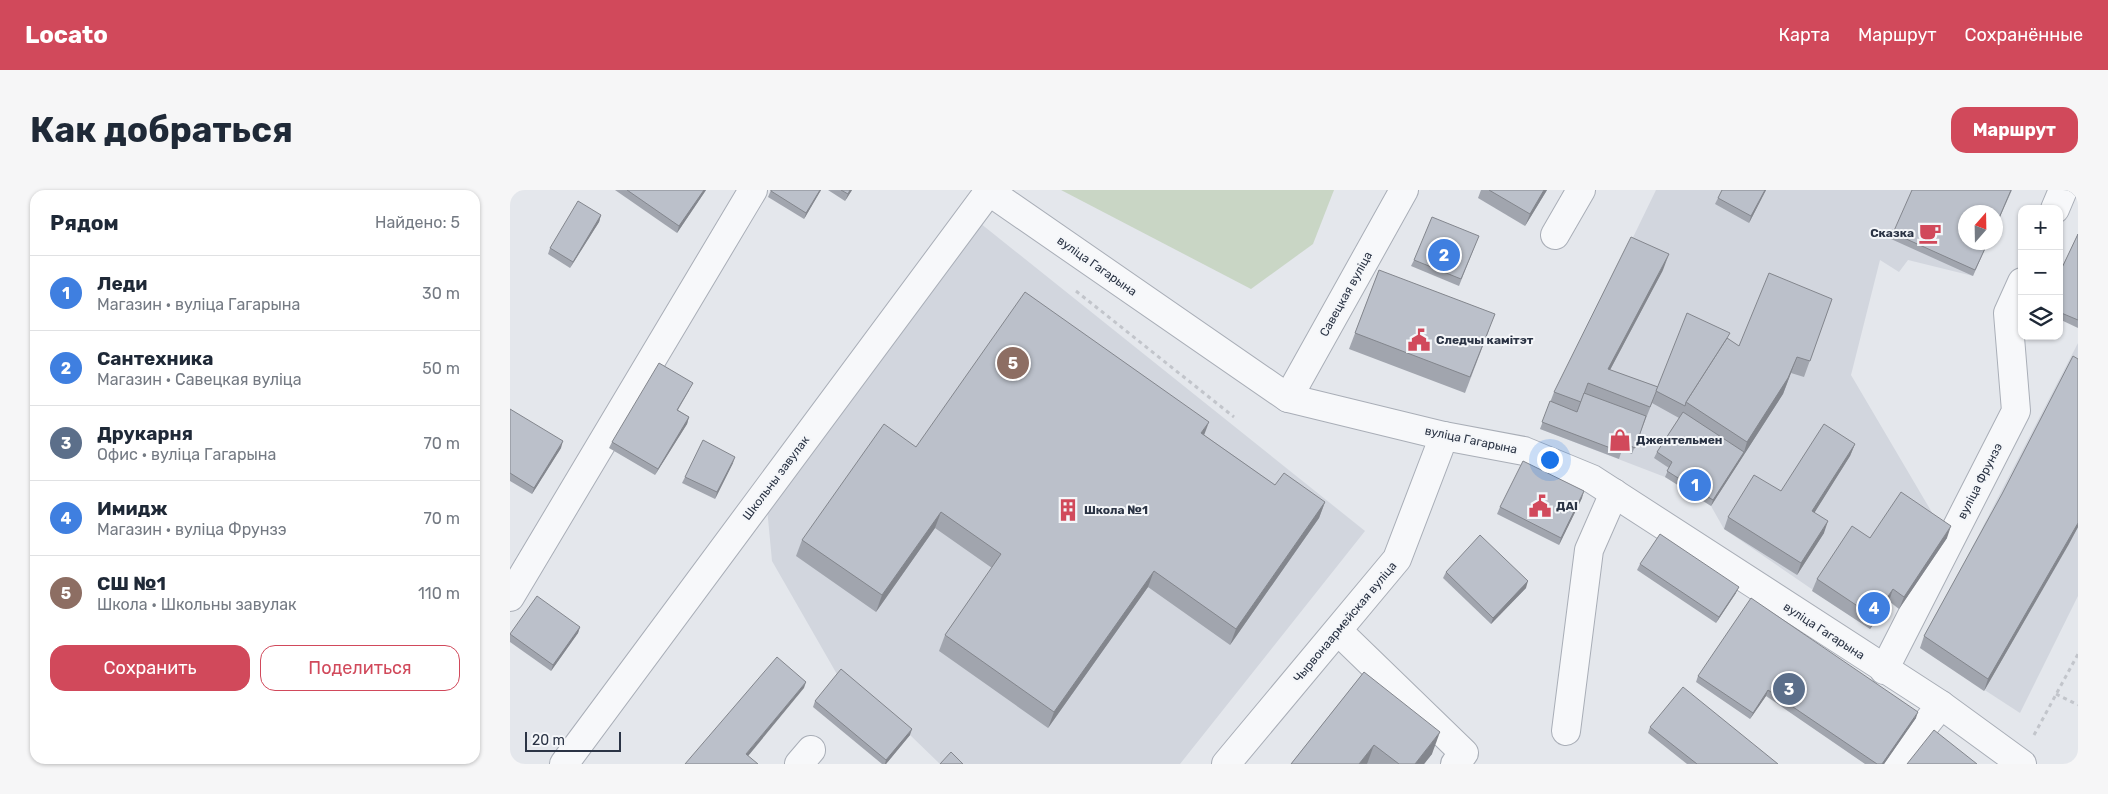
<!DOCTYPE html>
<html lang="ru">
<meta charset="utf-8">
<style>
:root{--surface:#fff;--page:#f6f6f7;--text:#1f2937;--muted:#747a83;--line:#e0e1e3;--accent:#d1495b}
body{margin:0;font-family:Rubik,sans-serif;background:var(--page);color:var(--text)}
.controls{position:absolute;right:15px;top:15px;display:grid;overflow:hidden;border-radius:10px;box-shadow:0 1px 4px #0004}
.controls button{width:45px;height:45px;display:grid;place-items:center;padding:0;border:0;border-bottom:1px solid var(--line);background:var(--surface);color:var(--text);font:25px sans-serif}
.compass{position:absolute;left:1448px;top:15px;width:45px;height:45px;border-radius:50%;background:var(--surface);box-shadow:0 1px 4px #0004;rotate:20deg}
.scale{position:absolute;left:15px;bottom:12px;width:96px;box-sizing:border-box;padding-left:5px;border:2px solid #2b3445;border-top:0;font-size:14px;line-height:18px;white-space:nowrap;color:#2b3445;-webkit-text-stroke:4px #f4f6f9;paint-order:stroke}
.you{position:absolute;left:1039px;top:269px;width:18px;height:18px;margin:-12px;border:4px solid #fff;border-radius:50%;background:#1a73e8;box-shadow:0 0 0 8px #1a73e833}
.badge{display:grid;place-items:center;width:32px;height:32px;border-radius:50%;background:var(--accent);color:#fff;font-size:16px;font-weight:700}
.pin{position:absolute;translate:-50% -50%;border:2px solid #fff;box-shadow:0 1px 5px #0006}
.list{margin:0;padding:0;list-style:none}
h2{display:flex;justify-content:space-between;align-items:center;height:65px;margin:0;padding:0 20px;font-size:21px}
h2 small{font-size:16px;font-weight:400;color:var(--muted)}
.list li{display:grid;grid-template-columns:32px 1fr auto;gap:15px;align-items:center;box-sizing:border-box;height:75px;padding:0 20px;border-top:1px solid var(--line)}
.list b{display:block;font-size:19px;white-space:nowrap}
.list p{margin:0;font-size:16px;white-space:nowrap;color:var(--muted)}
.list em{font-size:16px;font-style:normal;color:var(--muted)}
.actions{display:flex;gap:10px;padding:15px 20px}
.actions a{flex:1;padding:11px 0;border:1px solid var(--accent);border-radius:15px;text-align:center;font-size:18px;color:var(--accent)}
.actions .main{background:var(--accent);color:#fff}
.icon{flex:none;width:28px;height:28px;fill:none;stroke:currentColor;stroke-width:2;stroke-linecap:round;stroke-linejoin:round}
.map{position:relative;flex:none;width:1568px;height:574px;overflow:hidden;border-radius:15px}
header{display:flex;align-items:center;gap:30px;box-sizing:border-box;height:70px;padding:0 25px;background:var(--accent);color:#fff}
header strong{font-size:24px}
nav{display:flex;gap:28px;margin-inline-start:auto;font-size:18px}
.intro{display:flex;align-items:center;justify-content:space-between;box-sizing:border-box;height:120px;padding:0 30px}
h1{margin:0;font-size:35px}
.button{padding:12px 22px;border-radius:15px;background:var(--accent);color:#fff;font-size:18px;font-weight:700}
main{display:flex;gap:30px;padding:0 30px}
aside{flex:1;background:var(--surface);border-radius:15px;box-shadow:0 1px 4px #0004}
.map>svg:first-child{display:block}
.built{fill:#d2d6de}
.green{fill:#c9d6c5}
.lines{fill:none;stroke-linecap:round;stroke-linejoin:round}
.minor-casing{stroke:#a9aeb7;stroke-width:30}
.path{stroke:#c2c5cb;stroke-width:3;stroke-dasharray:4 4;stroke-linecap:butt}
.minor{stroke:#f7f8fa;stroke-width:28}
.wall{fill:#a1a5ae}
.shaded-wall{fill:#83868d}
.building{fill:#bbc0ca;stroke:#83868d}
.labels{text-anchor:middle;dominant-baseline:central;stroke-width:4;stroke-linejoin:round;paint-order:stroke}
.poi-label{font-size:12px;font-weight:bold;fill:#2b3445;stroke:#f4f6f9;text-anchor:start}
.street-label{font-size:12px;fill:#2b3445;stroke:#f4f6f9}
</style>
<header>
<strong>Locato</strong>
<nav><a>Карта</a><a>Маршрут</a><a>Сохранённые</a></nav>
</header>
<div class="intro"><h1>Как добраться</h1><a class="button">Маршрут</a></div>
<main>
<aside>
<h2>Рядом<small>Найдено: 5</small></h2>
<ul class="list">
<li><span class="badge" style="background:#3f7fe0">1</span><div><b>Леди</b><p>Магазин · вуліца Гагарына</p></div><em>30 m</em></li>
<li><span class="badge" style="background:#3f7fe0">2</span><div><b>Сантехника</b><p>Магазин · Савецкая вуліца</p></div><em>50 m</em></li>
<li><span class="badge" style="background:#5c6f8a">3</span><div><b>Друкарня</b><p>Офис · вуліца Гагарына</p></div><em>70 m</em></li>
<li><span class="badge" style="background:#3f7fe0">4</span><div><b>Имидж</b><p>Магазин · вуліца Фрунзэ</p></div><em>70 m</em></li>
<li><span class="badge" style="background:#8d6e63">5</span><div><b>СШ №1</b><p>Школа · Школьны завулак</p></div><em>110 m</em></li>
</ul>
<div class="actions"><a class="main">Сохранить</a><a>Поделиться</a></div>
</aside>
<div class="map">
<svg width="1568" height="574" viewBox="0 0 1568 574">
<rect width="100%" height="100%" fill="#e4e7ec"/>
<g class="built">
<polygon points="1146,0 1502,0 1486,22 1456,22 1456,52 1478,53 1463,86 1398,70 1389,82 1370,70 1341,185 1437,348 1389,419 1379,412 1360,439 1214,339 1201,316 1155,287 1030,239"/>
<polygon points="465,29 855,341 670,574 430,574 400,545 328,486 262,371 257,318"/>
<polygon points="1568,153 1568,406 1510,523 1410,458"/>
</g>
<polygon class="green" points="551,0 824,0 803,54 741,99"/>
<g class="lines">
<defs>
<g id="minor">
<polyline points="477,0 778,208 934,246 1014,261 1082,289 1431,515 1512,574"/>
<polyline points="1545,19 1553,0"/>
<polyline points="1045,45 1071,0"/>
<polyline points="778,208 894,0"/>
<polyline points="0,407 243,0"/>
<polyline points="828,441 954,563 945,574"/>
<polyline points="1374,480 1506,221 1498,123 1512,92"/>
<polyline points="1056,541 1079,360 1104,303"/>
<polyline points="54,574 479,1"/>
<polyline points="289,574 301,560"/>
<polyline points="716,574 887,369 934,246"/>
<polyline points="1384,574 1431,515"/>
</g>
</defs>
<use href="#minor" class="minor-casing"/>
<g class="path">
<polyline points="566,101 724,227"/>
<polyline points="1546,504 1568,515"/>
<polyline points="1524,545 1568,464"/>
</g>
<use href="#minor" class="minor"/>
</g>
<g class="wall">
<polygon points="105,0 196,0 167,43"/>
<polygon points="261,0 311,0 294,29 258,7"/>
<polygon points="318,0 342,0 335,11"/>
<polygon points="971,0 1037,0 1015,36 968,8"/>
<polygon points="1212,0 1256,0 1239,33 1205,14"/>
<polygon points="1502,0 1486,36 1486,22 1478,52 1463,86 1381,49 1383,43"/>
<polygon points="91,25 89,32 60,78 38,64 40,58"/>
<polygon points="1568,44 1568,138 1549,129 1549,84"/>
<polygon points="966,53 949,96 901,76 904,70"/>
<polygon points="869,80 979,140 955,203 839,159"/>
<polygon points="1153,80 1100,180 1148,197 1218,149 1229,156 1322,109 1294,187 1281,183 1273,204 1201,316 1155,287 1159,278 1144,268 1147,262 1169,228 1142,213 1122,264 1112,260 1109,269 1030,239 1044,202"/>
<polygon points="1568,169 1568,337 1474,501 1410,458 1414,446"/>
<polygon points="180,199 168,220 179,227 177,234 145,285 99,258 102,252"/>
<polygon points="0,219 51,258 22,304 0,291"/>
<polygon points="694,245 765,295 815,312 809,328 720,455 638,397 538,538 429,461 435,445 482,378 425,338 366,422 286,366 292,350 406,257"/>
<polygon points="1345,254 1340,266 1304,323 1314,343 1287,385 1214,339 1218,327 1271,301"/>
<polygon points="223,273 205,309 172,293 175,287"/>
<polygon points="1072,308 1049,355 987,324 990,317"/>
<polygon points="1360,348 1437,348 1389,419 1379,411 1360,439 1302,401 1307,389"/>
<polygon points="1130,374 1226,403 1206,433 1127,380"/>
<polygon points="936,382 1016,398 981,434 933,388"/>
<polygon points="70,437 68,443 41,481 0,452 0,443"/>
<polygon points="854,482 922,564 914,574 781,574"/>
<polygon points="1188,486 1406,528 1374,574 1355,574 1256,506 1240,529 1186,492"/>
<polygon points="305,511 400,545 376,574 372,574 303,517"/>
<polygon points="1140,537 1268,574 1177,574 1138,543"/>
</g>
<g class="shaded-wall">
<polygon points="194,0 196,0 167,43 169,36"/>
<polygon points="310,0 311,0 294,29 296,23"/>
<polygon points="340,0 342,0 335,11 338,4"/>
<polygon points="1034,0 1037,0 1015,36 1020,24"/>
<polygon points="1255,0 1256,0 1239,33 1241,26"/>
<polygon points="91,25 89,32 60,78 63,72"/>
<polygon points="1159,64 1153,80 1092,195 1098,179"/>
<polygon points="1287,167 1273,204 1201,316 1203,310 1234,262 1237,252"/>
<polygon points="179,227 177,234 145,285 148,279"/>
<polygon points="699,232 693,248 691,243"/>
<polygon points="53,251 51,258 22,304 24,298"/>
<polygon points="1345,254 1340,266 1298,333 1302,321"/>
<polygon points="225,267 223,273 205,309 207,302"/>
<polygon points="1074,301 1072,308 1049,355 1051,348"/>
<polygon points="815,312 809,328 720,455 726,439"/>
<polygon points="431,322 425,338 366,422 372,405"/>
<polygon points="1318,331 1314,343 1287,385 1291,373"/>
<polygon points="1568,333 1568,337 1559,354 1474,501 1478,489"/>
<polygon points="1441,336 1437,348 1389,419 1394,407"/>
<polygon points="644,381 638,397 538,538 544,522"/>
<polygon points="1018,391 1016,398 981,434 983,428"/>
<polygon points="1229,397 1226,403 1206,433 1209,427"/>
<polygon points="1383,399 1379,411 1360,439 1364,427"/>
<polygon points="70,437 68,443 41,481 43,475"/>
<polygon points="296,492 294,498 234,571 236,564"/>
<polygon points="1258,500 1256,506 1240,529 1243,523"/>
<polygon points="1408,522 1406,528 1374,574 1372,574"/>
<polygon points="402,539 400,545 376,574 375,574 376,570"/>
<polygon points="930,542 922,564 914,574 905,574"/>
<polygon points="864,555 857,574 849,574"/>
</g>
<g class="building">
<polygon points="117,0 194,0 169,36"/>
<polygon points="261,0 310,0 296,23 261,1"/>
<polygon points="331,0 340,0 338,4"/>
<polygon points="979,0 1034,0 1020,24"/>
<polygon points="1212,0 1255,0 1241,26 1208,8"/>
<polygon points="1402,0 1501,0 1486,35 1486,22 1456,22 1456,52 1478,52 1465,80 1383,43"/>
<polygon points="68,11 91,25 63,72 40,58"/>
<polygon points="922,27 969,46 951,89 904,70"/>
<polygon points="1568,44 1568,130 1549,122 1549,84"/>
<polygon points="1121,47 1159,64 1098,179 1148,197 1140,217 1078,193 1071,212 1044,202"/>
<polygon points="869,80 985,124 960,187 845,143"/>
<polygon points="1259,83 1322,109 1300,171 1287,167 1278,188 1237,252 1176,212 1217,148 1229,156"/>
<polygon points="515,102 699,232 691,243 765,295 774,283 815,312 726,439 644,381 544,522 435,445 491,364 431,322 372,405 292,350 374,234 406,257"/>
<polygon points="1177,123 1220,143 1217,148 1176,212 1175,216 1146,201"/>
<polygon points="1563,166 1568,169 1568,333 1478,489 1414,446 1492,304"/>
<polygon points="149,173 183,193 167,220 179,227 148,279 102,252"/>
<polygon points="1074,203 1136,226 1125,258 1114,253 1111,262 1032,232 1040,211 1067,222"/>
<polygon points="0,219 53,251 24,298 0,283"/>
<polygon points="1173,222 1234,262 1203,310 1157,281 1162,272 1147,262"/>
<polygon points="1314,234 1345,254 1302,321 1318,331 1291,373 1218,327 1244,285 1271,301"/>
<polygon points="193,250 225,267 207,302 175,287"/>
<polygon points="1013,271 1074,301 1051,348 990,317"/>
<polygon points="1391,302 1441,336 1394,407 1383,399 1364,427 1307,389 1342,336 1360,348"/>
<polygon points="1150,344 1229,397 1209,427 1130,374"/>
<polygon points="970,345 1018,391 983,428 936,382"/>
<polygon points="27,406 70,437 43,475 0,444"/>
<polygon points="1241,408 1408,522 1372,574 1367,574 1258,500 1243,523 1188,486"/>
<polygon points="267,467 296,492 236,564 248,574 175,574"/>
<polygon points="331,479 402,539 376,570 305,511"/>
<polygon points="854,482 930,542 905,574 889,574 864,555 849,574 781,574"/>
<polygon points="1173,497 1268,574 1187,574 1140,537"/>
<polygon points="1424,540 1467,574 1397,574"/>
<polygon points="441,562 453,574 430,574"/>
</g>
<defs>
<symbol id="cafe-bare" viewBox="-9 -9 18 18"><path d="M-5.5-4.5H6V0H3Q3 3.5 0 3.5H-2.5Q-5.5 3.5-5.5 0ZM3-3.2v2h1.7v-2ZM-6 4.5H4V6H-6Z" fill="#d1495b" stroke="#f4f6f9" stroke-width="2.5" paint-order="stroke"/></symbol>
<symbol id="civic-bare" viewBox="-9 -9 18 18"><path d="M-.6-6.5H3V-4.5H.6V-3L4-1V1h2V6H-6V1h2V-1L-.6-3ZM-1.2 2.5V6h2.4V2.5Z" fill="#d1495b" stroke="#f4f6f9" stroke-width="2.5" paint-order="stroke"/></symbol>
<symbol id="shop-bare" viewBox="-9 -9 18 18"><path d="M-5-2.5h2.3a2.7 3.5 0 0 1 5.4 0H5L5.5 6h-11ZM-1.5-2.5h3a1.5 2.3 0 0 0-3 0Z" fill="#d1495b" stroke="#f4f6f9" stroke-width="2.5" paint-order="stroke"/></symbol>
<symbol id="building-bare" viewBox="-9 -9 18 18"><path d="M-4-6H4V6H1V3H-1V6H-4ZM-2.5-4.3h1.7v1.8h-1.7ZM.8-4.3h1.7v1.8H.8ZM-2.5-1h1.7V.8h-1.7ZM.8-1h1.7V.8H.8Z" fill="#d1495b" stroke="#f4f6f9" stroke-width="2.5" paint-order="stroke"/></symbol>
</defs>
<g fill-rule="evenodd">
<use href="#cafe-bare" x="1404" y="27" width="32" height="32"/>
<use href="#civic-bare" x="893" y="134" width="32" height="32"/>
<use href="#shop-bare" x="1094" y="234" width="32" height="32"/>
<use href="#civic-bare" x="1014" y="300" width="32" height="32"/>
<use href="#building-bare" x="542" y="304" width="32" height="32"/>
</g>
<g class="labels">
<g class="poi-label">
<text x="1404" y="43" text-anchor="end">Сказка</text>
<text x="926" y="150">Следчы камітэт</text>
<text x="1126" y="250">Джентельмен</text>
<text x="1046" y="316">ДАІ</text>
<text x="574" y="320">Школа №1</text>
</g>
<g class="street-label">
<text transform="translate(587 76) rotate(35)">вуліца Гагарына</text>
<text transform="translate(836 104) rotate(-61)">Савецкая вуліца</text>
<text transform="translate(961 250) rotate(12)">вуліца Гагарына</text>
<text transform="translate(266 288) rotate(-53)">Школьны завулак</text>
<text transform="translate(1470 291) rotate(-63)">вуліца Фрунзэ</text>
<text transform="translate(835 432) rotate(-50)">Чырвонаармейская вуліца</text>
<text transform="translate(1314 441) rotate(33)">вуліца Гагарына</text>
</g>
</g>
</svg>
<div class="controls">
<button>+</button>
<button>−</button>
<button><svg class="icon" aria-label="layers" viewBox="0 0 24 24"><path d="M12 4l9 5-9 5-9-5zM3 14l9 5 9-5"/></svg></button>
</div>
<svg class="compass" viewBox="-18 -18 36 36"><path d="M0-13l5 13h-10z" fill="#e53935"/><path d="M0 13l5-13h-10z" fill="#747a83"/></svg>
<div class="scale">20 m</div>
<div class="you"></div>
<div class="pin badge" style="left:1185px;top:295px;background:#3f7fe0">1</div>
<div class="pin badge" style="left:934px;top:65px;background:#3f7fe0">2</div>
<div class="pin badge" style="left:1279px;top:499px;background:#5c6f8a">3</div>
<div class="pin badge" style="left:1364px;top:418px;background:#3f7fe0">4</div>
<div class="pin badge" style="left:503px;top:173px;background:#8d6e63">5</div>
</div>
</main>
